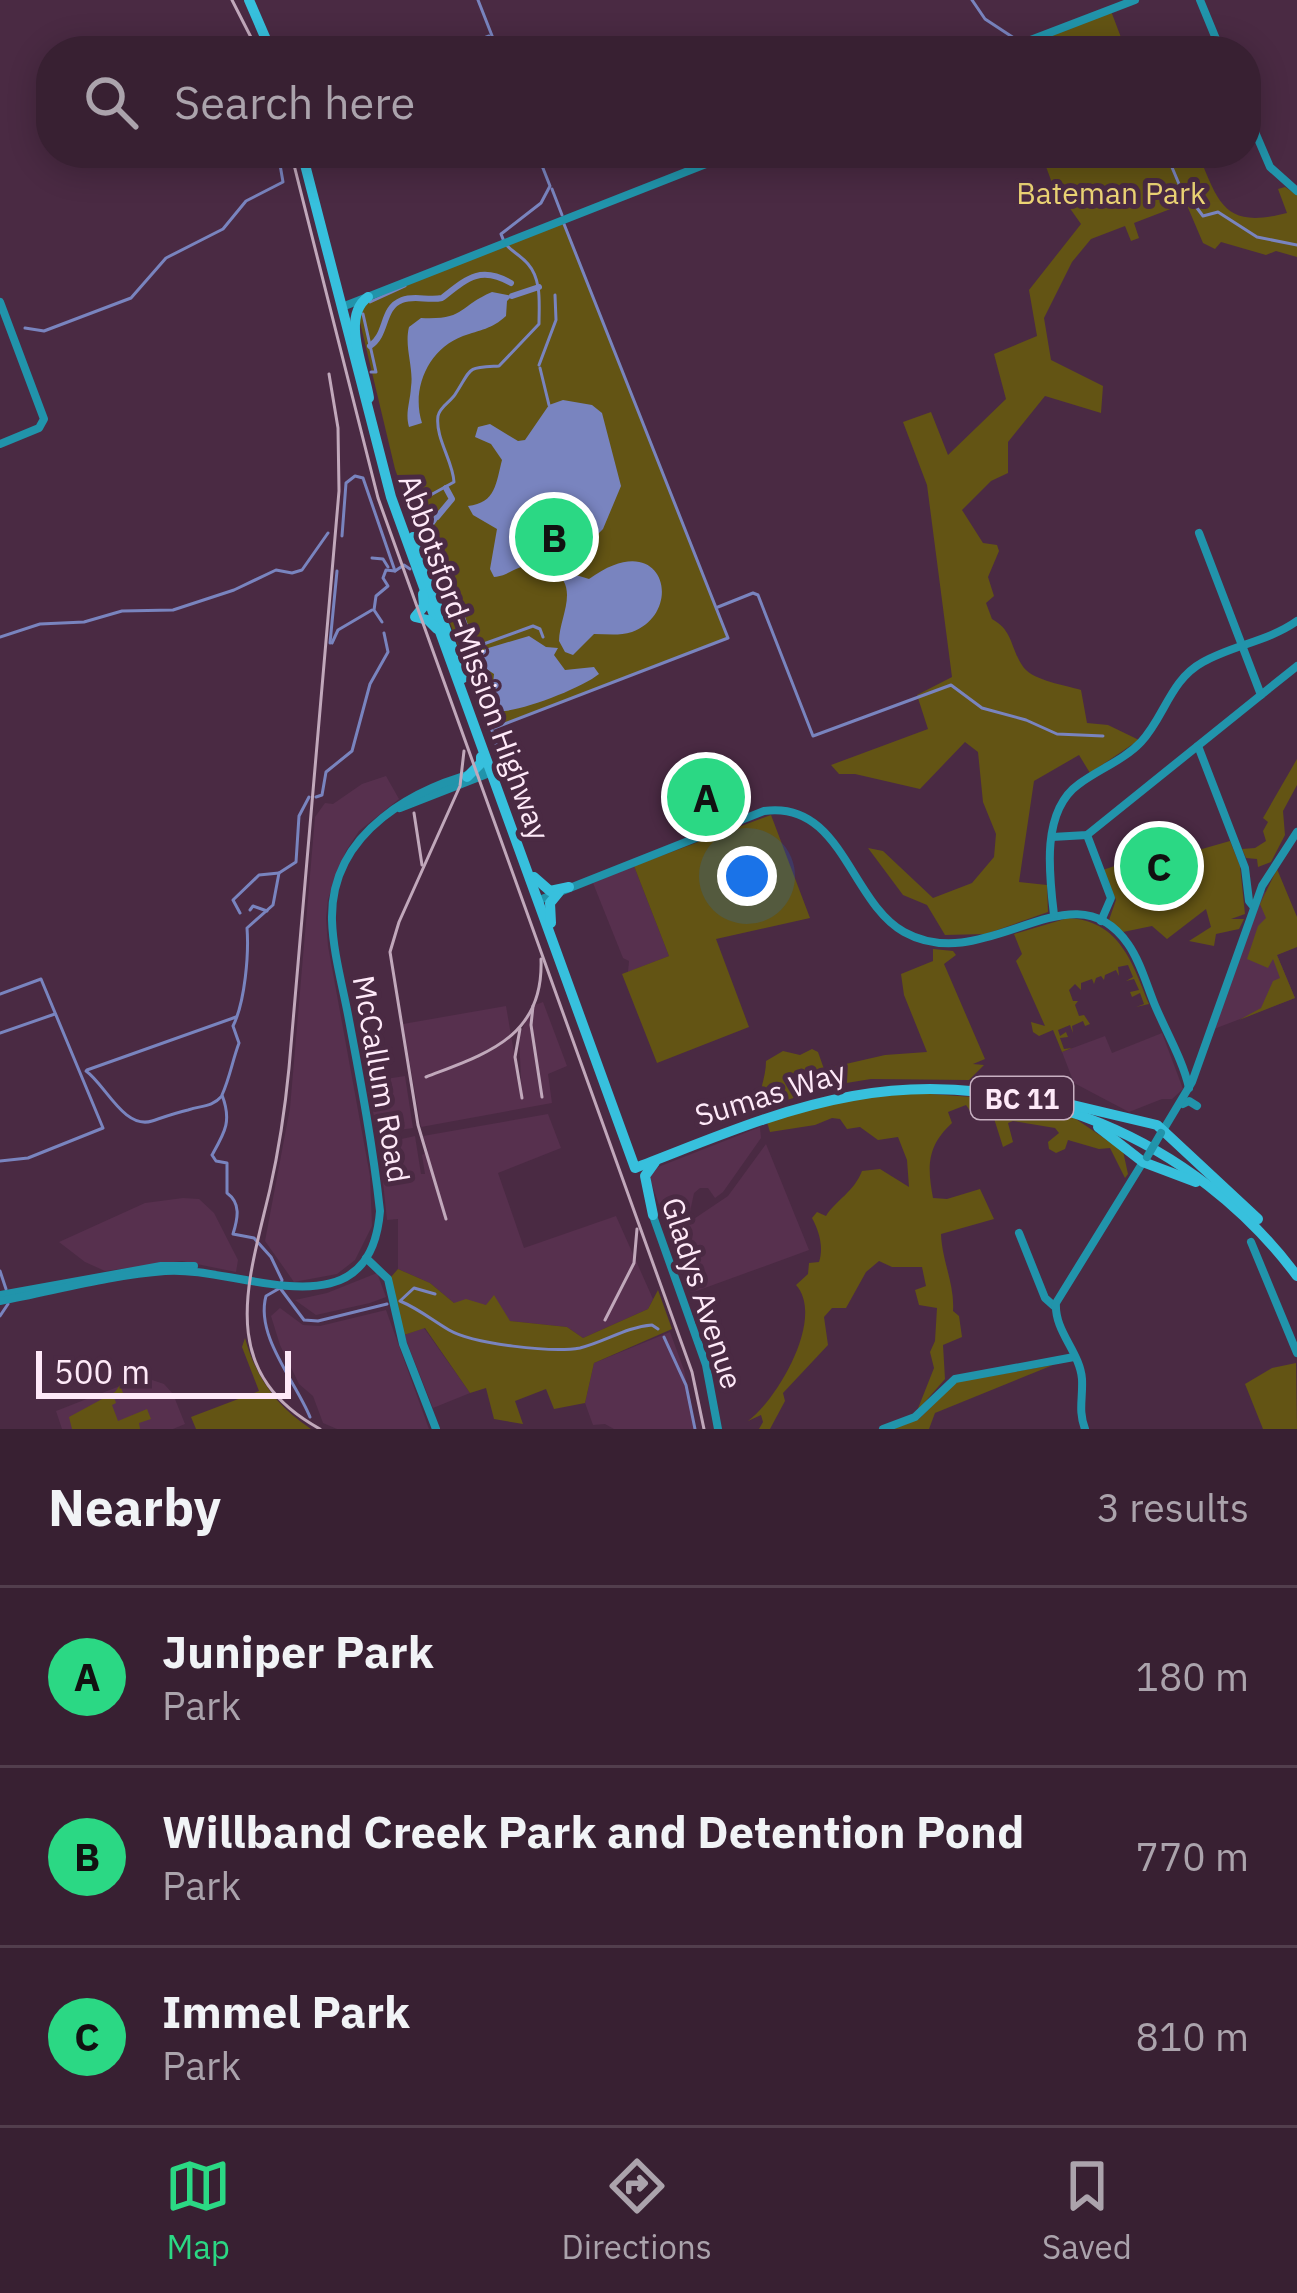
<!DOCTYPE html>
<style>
:root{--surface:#382032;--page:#432d3e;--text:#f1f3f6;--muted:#aba3ac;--line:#523e4d;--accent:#2bd884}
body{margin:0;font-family:"IBM Plex Sans",sans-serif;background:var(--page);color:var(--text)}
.scale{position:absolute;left:36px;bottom:30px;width:255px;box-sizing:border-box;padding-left:12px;border:6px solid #fee9f8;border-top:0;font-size:33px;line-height:42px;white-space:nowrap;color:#fee9f8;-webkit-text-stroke:9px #4a2a43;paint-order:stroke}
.you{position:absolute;left:747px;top:876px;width:42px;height:42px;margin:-30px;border:9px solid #fff;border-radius:50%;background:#1a73e8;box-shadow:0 0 0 18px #1a73e833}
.badge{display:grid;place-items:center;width:78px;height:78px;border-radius:50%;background:var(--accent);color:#111;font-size:39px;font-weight:700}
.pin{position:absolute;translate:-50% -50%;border:6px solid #fff;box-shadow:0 3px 12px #0006}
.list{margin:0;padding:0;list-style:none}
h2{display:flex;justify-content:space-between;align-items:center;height:156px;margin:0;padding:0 48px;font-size:51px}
h2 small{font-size:39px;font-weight:400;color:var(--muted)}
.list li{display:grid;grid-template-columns:78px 1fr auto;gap:36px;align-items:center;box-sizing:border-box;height:180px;padding:0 48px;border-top:3px solid var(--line)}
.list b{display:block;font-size:45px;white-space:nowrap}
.list p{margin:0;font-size:39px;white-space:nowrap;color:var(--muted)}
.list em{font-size:39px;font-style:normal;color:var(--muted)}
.icon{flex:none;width:66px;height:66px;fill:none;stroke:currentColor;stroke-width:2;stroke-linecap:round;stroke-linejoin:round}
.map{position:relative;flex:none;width:1297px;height:1429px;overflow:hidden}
.search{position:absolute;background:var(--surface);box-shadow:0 6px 30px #0003;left:36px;right:36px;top:36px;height:132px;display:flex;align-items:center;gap:30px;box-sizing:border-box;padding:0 42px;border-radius:48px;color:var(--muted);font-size:45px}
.sheet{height:696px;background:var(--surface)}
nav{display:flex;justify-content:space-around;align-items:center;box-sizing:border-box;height:168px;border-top:3px solid var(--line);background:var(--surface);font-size:33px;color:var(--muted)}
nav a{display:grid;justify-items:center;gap:6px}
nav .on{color:var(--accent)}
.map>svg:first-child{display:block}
.built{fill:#57304e}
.green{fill:#635414}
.water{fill:#7984bf}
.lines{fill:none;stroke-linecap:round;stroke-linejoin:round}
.stream{stroke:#7984bf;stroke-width:3}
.canal{stroke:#7984bf;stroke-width:6}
.secondary{stroke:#2194ab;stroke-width:8}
.highway{stroke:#37c0dd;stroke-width:10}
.rail{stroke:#c1a8bb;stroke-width:3}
.secondary-bridge{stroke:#2194ab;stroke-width:8}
.labels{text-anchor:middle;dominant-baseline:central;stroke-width:10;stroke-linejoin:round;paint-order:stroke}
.shield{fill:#4a2a43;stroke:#c8b0c2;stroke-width:3}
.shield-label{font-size:27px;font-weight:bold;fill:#fee9f8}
.park-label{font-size:30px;fill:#edd575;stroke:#4a2a43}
.street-label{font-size:30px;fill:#fee9f8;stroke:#4a2a43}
</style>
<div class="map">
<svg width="1297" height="1429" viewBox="0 0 1297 1429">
<rect width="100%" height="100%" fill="#4a2a43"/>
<g class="built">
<polygon points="386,776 399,799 359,831 346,851 328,899 326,918 328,946 370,1176 372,1226 355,1260 337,1274 294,1282 265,1241 290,1108 315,817 325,803 333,804 362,784"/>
<polygon points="634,866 669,956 628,972 629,961 623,958 593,883"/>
<polygon points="1264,891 1297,917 1297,947 1277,955 1295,998 1214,1029"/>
<polygon points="543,1002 567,1066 548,1074 552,1103 421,1127 403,1024 506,1006 522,1099 519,1037 532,1006"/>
<polygon points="1162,1033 1183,1089 1172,1099 1162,1099 1129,1112 1074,1083 1062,1052 1105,1036 1112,1053"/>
<polygon points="405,1076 413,1128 378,1133 366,1082"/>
<polygon points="548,1114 561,1148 498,1173 524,1248 616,1216 653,1299 648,1309 583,1338 567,1327 510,1321 486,1305 454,1303 430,1283 398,1269 398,1219 387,1220 379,1144 415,1136 421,1174 425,1174 422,1155 428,1151 423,1136"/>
<polygon points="760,1127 761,1138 723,1192 715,1198 708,1188 700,1188 694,1193 690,1212 668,1222 664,1219 650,1179 653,1169"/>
<polygon points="766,1144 809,1250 691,1293 670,1235 728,1196"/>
<polygon points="183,1198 199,1199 214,1213 238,1260 236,1272 182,1261 105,1271 85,1262 59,1242 145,1203"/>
<polygon points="377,1273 386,1297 370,1303 316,1315 295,1300 327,1293"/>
<polygon points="280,1308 303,1325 320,1326 386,1310 429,1429 337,1429 323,1423 313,1396 299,1384 280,1345 271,1316"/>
<polygon points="424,1328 470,1393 433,1408 404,1335"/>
<polygon points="670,1332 684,1370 696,1429 614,1429 605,1424 593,1425 585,1403 594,1363"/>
<polygon points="143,1377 164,1384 173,1394 185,1424 173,1429 62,1429 56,1411"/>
</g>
<g class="green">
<polygon points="1111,11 1125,48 1130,51 1005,51"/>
<path d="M1041,153H1198C1219,205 1225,229 1287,213L1278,189L1285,187L1297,195V257L1276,251L1266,255L1221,242L1215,249L1203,243L1186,203L1134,223L1139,238L1131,241L1125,226L1091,239L1072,262L1044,318L1051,360L1103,386L1101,413L1045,396L1008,442V473L991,481L962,510L983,543L997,545L999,551L988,577L994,596L986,603L992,619C1014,631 1010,649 1024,668C1035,681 1065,685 1081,690L1087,723L1108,725L1139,740L1090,773L1079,755L1034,781L1019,882L1047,885L1048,912L986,934L945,935L927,905L903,895L868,848L883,851L933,898L972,883L994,857L996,834L983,802L978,752L965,742L920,789L855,774H839L831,765L928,729L917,695L952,677L927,485L903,422L931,412L948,455L1006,399L994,354L1037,336L1029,290L1081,224L1052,183Z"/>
<polygon points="564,221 729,638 488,729 395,469 359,318 361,304"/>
<polygon points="1297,759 1297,785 1283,811 1285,835 1271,862 1258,867 1257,859 1246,858 1242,849 1255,848 1266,841 1263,831 1268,822 1263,818"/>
<polygon points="771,815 810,918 716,939 749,1027 657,1063 622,974 669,956 634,866"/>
<polygon points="1154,829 1167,859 1230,841 1240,866 1245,914 1231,919 1244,919 1239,929 1216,934 1214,946 1189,941 1211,927 1206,909 1167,939 1152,926 1123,932 1109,920 1116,900 1103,870 1123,863 1120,853 1136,834"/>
<polygon points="1277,869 1297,917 1297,947 1277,955 1295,998 1239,1020 1261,1008 1273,981 1280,978 1273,959 1268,968 1247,959 1258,926 1266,918 1260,904"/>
<path d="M1068,918C1120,921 1132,962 1149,1004L1136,1007L1144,1004L1140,993L1132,997L1130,992L1139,990L1134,979L1126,981L1133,977L1128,965L1118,967L1119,976L1116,970L1105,975L1104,980L1101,976L1096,978L1094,984L1092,979L1081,983V990L1075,984L1069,990L1073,1001H1078L1075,1005L1079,1016L1084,1015L1090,1024L1085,1026L1083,1021L1072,1026L1073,1033L1070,1025L1058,1030L1060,1036L1066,1032L1068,1037L1060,1038L1064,1049L1072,1048L1062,1052L1053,1030L1039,1036L1033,1032L1031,1022L1045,1026L1016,961L1022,954L1014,934Z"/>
<path d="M933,949L953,951L956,955L944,964L985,1059L973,1064L984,1065L969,1080L871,1079L834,1085L759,1109C758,1091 766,1079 766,1061L783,1051L800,1055L812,1049L818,1052L824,1069L885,1055L927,1052L904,995L901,974L933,961Z"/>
<path d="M903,1092L1014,1100L1073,1117L1123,1151L1128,1174L1125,1178L1110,1148L1099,1149L1068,1140L1065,1149L1056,1153L1049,1149L1048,1142L1059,1133L1055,1128L1013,1121L1008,1123L1013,1142L1003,1147L992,1112H971L966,1105L948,1112L952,1123C927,1146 927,1166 933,1198L947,1199L980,1189L994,1219L941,1234C942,1261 955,1285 953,1311L959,1316L962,1337L943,1345L945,1379L917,1411L934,1368L930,1352L935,1341L937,1308L919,1305L915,1290L926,1286L922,1267H892L879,1261L866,1272L846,1308H832L824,1317L828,1345L783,1393L785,1401L770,1429H759L763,1422L761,1415L748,1421C779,1398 825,1317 796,1285L808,1274L809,1263L819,1262C824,1247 819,1231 812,1218L817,1212L826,1216C836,1200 854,1192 862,1171L880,1169L909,1187L907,1160L898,1137L878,1140L860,1127L847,1129L840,1119L832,1118L815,1125L770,1132L767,1122L850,1099Z"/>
<polygon points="398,1269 430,1283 454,1303 466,1299 486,1305 494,1295 510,1321 567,1327 583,1338 648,1309 658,1290 672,1329 594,1363 585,1403 554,1409 546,1389 515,1401 523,1424 494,1419 486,1388 470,1393 425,1328 404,1335 390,1278"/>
<path d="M245,1338C256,1378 276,1406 311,1429H196L191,1417L259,1391L242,1347Z"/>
<polygon points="1296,1363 1297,1429 1263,1429 1245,1384 1272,1368"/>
<polygon points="1053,1365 935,1413 929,1429 893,1429 919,1419 956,1382"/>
<polygon points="120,1385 123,1393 114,1397 116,1403 112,1405 118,1421 147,1409 151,1419 139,1423 140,1429 72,1429 69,1417 115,1392"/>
</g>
<g class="water">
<path d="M492,292L512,296L507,301L506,316C492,329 480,330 463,336C428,349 411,389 422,423L409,427C405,413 410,403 411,387C414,367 404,347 409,327L421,318C466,320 457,307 492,292Z"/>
<path d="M563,400L592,405L602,413L621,486L603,529L597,535L566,544L565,558L576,575L589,579C664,524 686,612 632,632C619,636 607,634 594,634L573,655L565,652L559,641C559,617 582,585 550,569C543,565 528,564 521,567C510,571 506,576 494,577L490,569L497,529L473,515L468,506C496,503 496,483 502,460L491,444L475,437L478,427L490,424L518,441L525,440L549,405Z"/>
<path d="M529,636L546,647L558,648L554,655L565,670L594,667L599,674C582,688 518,713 498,711L491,702L494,674L482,666L479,657L485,649Z"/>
</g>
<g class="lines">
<g class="stream">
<polyline points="478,0 498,51"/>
<polyline points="972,0 985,19 1017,40"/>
<polyline points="1027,45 1047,51"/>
<polyline points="451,51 489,36"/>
<polyline points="1166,153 1179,184 1203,216 1218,212 1257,237 1297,245"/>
<polyline points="552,189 562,215"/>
<polyline points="370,302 405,286"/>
<polyline points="363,314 376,372 371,372"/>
<polyline points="25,328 44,331 131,298 166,258 223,229 246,201 283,182 278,153"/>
<polyline points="539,365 556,320 555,295"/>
<polyline points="540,368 549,405"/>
<polyline points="431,524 473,644 478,646 533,626 540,629 543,637"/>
<polyline points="342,536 346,483 355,476 363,478 395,571"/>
<path d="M429,555L416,511L418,502L454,482C453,461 435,438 438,416C440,406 451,402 456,393C473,366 466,368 499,366L539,324C539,304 542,280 528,264C517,251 506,251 501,234L541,203L550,186L537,153"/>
<polyline points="432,557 477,680"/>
<polyline points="372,558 383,559 388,567"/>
<polyline points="718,607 753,593 758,595 813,736 951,685 982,708 1026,720 1057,734 1103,736"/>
<polyline points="382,622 374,610 376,596 388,586 383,578 386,570 395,571 404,565 410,569"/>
<polyline points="0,637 40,624 84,622 122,611 173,610 234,590 276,570 292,573 302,570 328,533"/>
<polyline points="330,643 337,571"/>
<polyline points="332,643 338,630 372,610"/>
<polyline points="479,686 503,768"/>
<polyline points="494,728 728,638 564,224"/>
<path d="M309,797L299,816L296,862L279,873L273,905L247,928C249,954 245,1002 233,1026L239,1043C232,1062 230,1077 222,1095C232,1121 225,1132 212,1155L216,1161L227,1163V1193C241,1203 238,1218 233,1234L254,1238L271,1257L282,1280L280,1288L304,1320L318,1321L387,1304"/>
<polyline points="316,797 322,795 326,772 352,751 370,684 388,652 384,633"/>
<polyline points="250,910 253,906 267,911"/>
<polyline points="240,913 233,900 259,875 279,873"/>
<polyline points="0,994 41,979 103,1128 28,1158 0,1161"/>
<polyline points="0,1033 55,1014"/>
<polyline points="87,1070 236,1017"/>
<path d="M86,1071C105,1084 124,1130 152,1121C164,1117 175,1113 188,1110C202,1105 211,1108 222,1096"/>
<polyline points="0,1271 6,1289"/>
<path d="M280,1288L266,1296C255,1336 296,1382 310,1417"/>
<path d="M435,1294L414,1288L400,1301C419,1309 432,1320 449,1330C473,1344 552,1353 580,1348C605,1342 626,1327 652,1325L658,1329"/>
<polyline points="0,1316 8,1304"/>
<polyline points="664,1337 686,1385 695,1429"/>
</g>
<g class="canal">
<polyline points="512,296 539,287"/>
<path d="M370,346C388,334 381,308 402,300C415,295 428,301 442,298C466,279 480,265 511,283"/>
<polyline points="437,517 452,499 446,488"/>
<polyline points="431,524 434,520"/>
</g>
<g class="secondary">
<polyline points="1200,0 1221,51"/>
<polyline points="1002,51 1135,0"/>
<polyline points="1246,111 1270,167 1297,191"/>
<polyline points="0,302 44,419 39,428 0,444"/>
<polyline points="342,307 734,153"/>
<polyline points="1199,533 1261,695"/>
<polyline points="1198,746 1245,868 1249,901 1253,906"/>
<polyline points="400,808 492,772"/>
<polyline points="1087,835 1111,898 1101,921"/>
<polyline points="1052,837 1087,835 1297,666"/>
<path d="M542,899L764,811C842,800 850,902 904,932C987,978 1072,863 1128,944C1140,961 1146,983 1154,1003C1165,1030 1183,1060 1189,1088"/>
<path d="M1054,915C1049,874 1041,811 1079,784C1099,769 1124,760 1141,742C1165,716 1170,680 1203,662C1233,645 1269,641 1297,621"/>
<polyline points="1183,1104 1189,1101 1197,1106"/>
<polyline points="1162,1132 1192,1082 1262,886 1297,832"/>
<polyline points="652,1213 706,1365 718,1429"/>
<polyline points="1019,1233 1045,1298 1054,1306"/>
<polyline points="1251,1242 1297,1353"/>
<polyline points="366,1258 388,1279 403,1344 436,1429"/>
<polyline points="0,1295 161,1266 194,1266"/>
<path d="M0,1301C54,1291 110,1275 165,1271C238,1265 370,1338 380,1211C373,1147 361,1083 349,1020C343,987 333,953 332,920C330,832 416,785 492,769"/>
<polyline points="883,1429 915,1417 955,1379 1074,1357"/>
<path d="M1085,1429C1078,1410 1083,1399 1082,1379C1080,1352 1054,1331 1056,1303L1143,1162"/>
</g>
<g class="highway">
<polyline points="249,0 271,51"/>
<path d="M302,153L391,497L635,1168C706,1141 778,1109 853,1096C1022,1065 1195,1139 1297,1276"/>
<path d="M368,297C340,317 365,369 369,398"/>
<polyline points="413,537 463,678"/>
<polyline points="423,594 424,606 415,617 428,620 437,629"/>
<polyline points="467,777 481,763 481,757"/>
<polyline points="534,877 550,891 569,887"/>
<polyline points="551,923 550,903 559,892"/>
<polyline points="1001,1088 1157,1125 1258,1219"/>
<polyline points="1098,1127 1143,1162 1196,1182"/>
<polyline points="653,1215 645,1176 655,1162"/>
</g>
<g class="rail">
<polyline points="232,0 258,51"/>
<polyline points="291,153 378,498 692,1372 704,1429"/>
<polyline points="414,813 422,865"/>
<polyline points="533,1006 531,1025 542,1097"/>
<polyline points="520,1029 515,1057 522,1098"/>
<path d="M426,1077C485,1054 544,1038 541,959"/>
<polyline points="446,1219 418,1125 390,952 399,922 460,786 464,751"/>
<polyline points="605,1320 634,1263 637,1229"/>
<path d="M320,1429C215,1371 248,1283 270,1189C279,1149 285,1109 289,1068L339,491L338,428L329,374"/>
</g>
<polyline class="secondary-bridge" points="1147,1157 1161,1133"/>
</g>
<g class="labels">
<rect class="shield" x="971" y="1077" width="102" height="42" rx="9"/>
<g class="shield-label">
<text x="1022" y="1098">BC 11</text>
</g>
<g class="park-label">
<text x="1111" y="192">Bateman Park</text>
</g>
<g class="street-label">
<text transform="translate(475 657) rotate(70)">Abbotsford-Mission Highway</text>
<text transform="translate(382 1079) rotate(80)">McCallum Road</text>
<text transform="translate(770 1093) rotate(-17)">Sumas Way</text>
<text transform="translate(703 1293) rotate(72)">Gladys Avenue</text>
</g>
</g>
</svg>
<div class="scale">500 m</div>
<div class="you"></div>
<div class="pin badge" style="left:706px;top:797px">A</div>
<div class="pin badge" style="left:554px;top:537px">B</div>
<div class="pin badge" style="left:1159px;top:866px">C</div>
<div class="search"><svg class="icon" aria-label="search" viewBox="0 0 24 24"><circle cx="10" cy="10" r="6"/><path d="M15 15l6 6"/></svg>Search here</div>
</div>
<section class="sheet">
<h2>Nearby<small>3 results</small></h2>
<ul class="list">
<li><span class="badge">A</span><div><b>Juniper Park</b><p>Park</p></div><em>180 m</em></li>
<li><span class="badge">B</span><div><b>Willband Creek Park and Detention Pond</b><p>Park</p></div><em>770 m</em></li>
<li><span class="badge">C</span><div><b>Immel Park</b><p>Park</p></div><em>810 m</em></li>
</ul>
</section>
<nav>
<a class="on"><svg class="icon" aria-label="map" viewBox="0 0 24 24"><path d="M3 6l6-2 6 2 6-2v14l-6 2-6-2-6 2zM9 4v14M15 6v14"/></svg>Map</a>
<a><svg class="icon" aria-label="directions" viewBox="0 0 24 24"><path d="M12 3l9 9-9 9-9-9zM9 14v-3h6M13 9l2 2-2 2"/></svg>Directions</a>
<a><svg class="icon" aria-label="saved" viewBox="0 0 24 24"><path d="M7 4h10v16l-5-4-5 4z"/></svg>Saved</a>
</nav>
